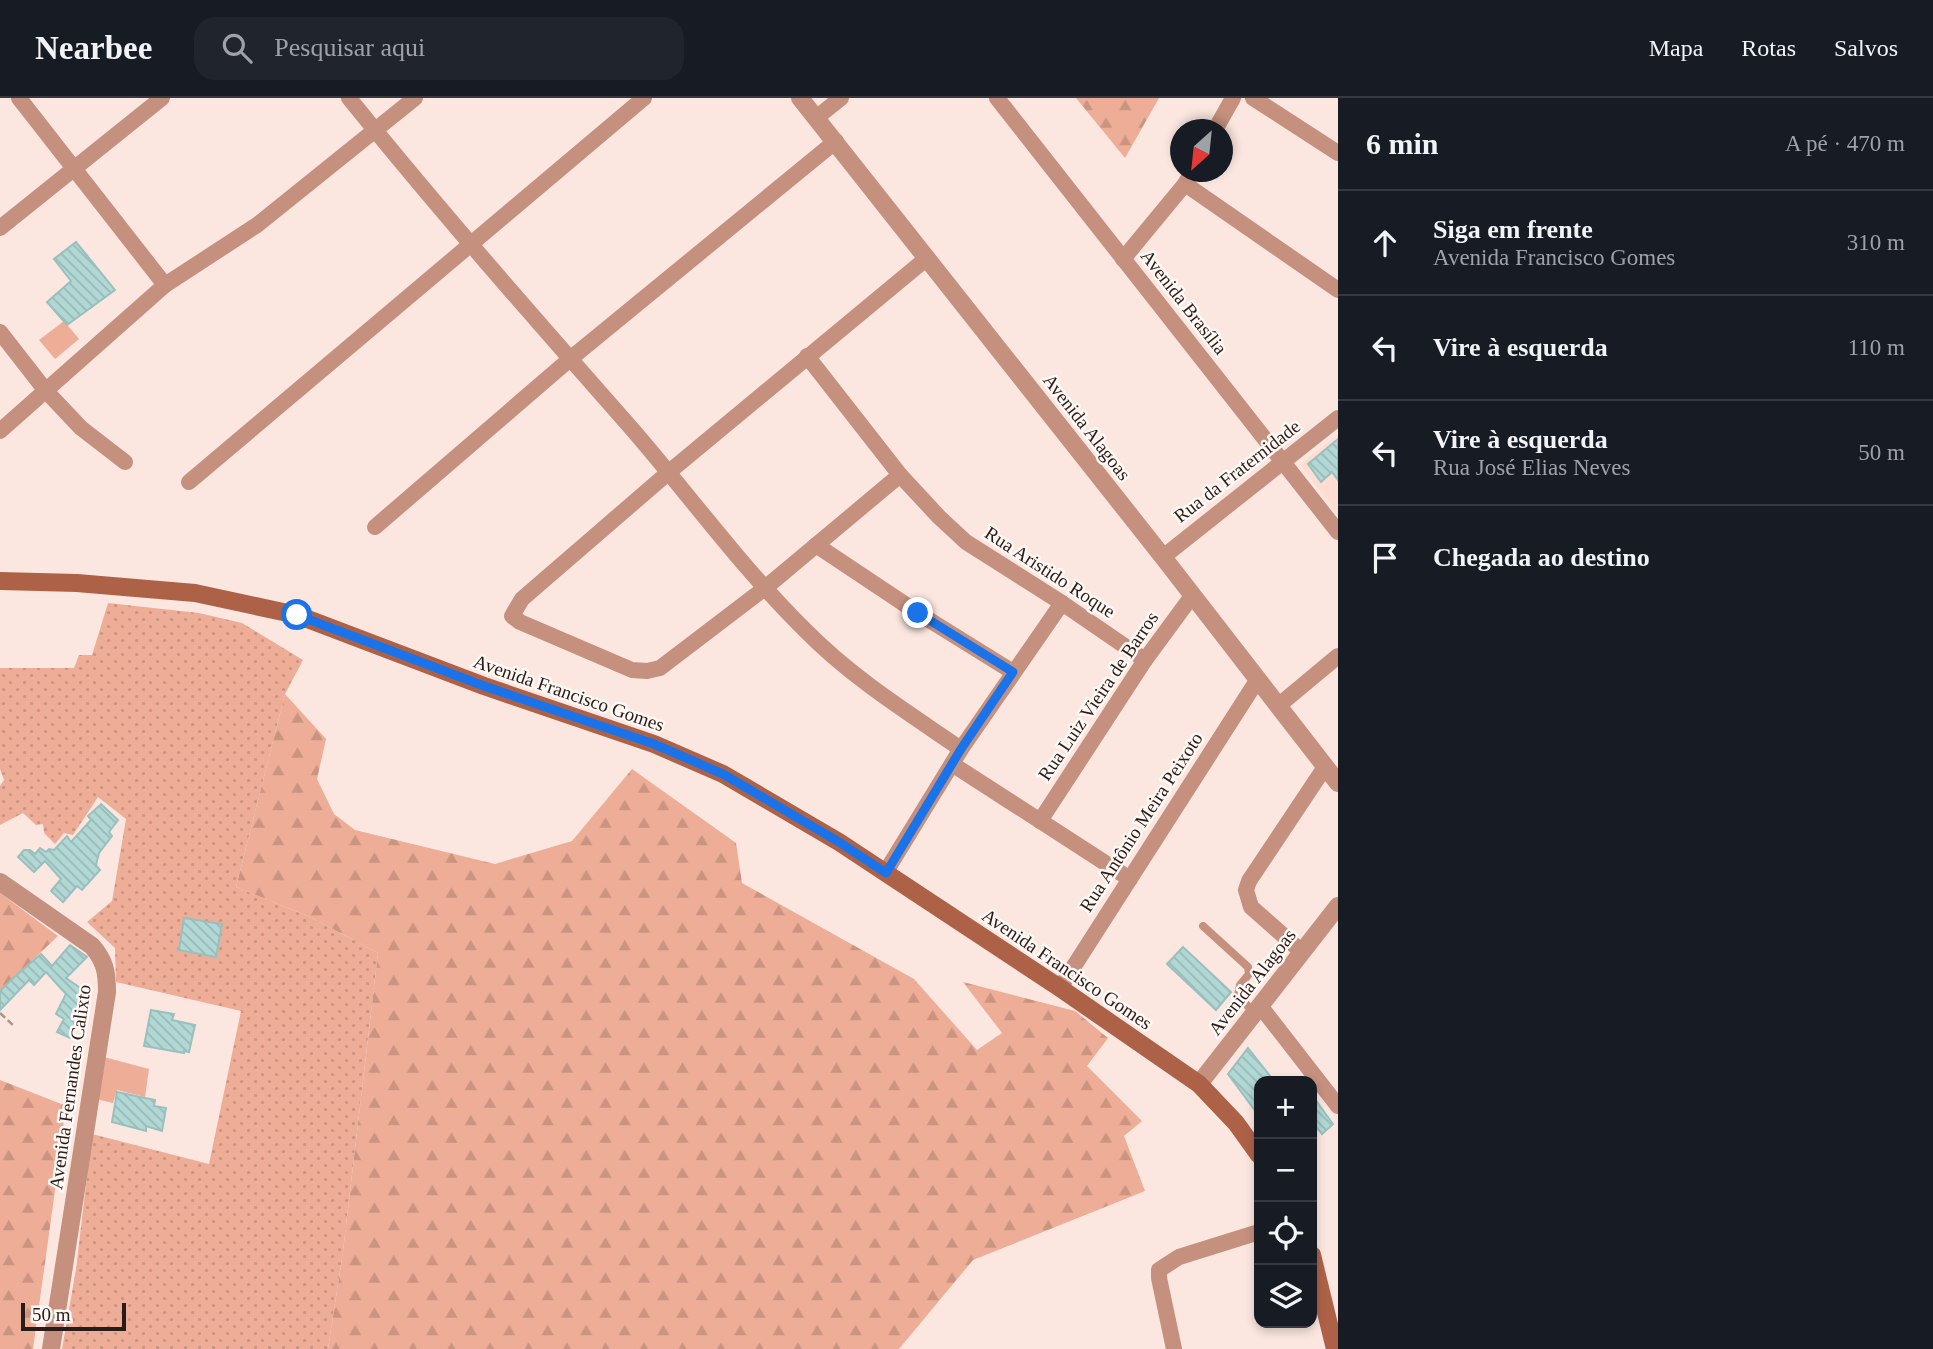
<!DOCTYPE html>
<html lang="pt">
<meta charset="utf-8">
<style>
:root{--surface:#171b24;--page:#20242c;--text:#f1f3f6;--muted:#9ea1a6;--line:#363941}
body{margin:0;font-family:Georgia,serif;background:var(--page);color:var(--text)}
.controls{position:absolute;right:21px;bottom:21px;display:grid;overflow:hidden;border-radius:14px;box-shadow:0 4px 10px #0003}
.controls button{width:63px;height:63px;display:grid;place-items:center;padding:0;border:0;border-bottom:2px solid var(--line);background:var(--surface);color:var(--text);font:35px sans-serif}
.compass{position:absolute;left:1170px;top:21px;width:63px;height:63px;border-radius:50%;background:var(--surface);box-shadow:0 4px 10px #0003;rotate:207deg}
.scale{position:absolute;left:21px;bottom:18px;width:105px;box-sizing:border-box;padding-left:7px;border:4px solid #281c18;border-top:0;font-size:19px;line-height:24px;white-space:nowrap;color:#281c18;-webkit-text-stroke:5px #fff8f5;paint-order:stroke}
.stop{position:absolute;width:21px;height:21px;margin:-16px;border:5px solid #1a73e8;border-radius:50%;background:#fff}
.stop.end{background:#1a73e8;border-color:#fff;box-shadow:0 2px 7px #0008}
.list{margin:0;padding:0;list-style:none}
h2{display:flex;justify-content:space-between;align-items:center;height:91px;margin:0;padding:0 28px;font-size:30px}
h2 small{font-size:23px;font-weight:400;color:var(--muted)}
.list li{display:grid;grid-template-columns:46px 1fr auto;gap:21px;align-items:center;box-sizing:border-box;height:105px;padding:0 28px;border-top:2px solid var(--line)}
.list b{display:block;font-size:26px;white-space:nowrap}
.list p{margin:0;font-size:23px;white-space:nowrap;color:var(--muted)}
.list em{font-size:23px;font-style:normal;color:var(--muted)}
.icon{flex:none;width:38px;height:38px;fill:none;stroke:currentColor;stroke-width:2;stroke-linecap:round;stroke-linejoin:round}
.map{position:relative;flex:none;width:1338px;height:1251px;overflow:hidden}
header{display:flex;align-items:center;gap:42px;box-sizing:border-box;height:98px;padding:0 35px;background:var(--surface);border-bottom:2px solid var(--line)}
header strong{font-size:33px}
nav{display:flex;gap:38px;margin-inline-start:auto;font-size:24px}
.search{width:490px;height:63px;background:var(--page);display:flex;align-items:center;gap:18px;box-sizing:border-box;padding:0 24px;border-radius:21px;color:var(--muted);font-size:26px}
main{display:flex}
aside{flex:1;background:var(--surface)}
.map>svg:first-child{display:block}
.built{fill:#ffddd1}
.grass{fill:url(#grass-dots)}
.forest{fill:url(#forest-firs)}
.garden{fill:#edad97}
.building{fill:url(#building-back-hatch);stroke:#99c0bd;stroke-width:2}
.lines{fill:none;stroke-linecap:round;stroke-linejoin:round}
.path{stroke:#a6958f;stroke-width:2.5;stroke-dasharray:7 3.5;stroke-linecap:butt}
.service{stroke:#c5907e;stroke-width:8}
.minor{stroke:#c5907e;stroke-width:16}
.tertiary{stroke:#c5907e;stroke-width:18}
.secondary{stroke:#ad6247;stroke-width:18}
.route{stroke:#1a73e8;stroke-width:9}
.labels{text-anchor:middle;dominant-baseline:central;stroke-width:5;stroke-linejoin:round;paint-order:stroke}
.street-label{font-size:19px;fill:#281c18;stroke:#fff8f5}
</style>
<header>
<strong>Nearbee</strong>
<div class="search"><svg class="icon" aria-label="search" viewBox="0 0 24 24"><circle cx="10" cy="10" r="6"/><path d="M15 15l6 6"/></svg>Pesquisar aqui</div>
<nav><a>Mapa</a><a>Rotas</a><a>Salvos</a></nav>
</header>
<main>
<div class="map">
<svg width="1338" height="1251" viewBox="0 0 1338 1251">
<defs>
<pattern id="grass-dots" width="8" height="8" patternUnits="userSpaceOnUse" patternTransform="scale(1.75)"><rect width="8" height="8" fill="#edad97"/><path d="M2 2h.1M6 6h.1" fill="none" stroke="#cb9481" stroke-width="1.8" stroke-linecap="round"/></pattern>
<pattern id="forest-firs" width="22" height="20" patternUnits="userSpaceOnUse" patternTransform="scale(1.75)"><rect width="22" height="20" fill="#edad97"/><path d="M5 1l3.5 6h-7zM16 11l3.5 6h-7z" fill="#cb9481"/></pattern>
<pattern id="building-back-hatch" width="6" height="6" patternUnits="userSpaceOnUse" patternTransform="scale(1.75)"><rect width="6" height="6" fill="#b1d8d5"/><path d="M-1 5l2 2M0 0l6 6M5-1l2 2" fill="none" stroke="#98b9b6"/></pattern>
</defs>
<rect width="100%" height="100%" fill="#fce7e0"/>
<polygon class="built" points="1338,336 1338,417 1300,366"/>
<polygon class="grass" points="108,505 199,515 242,525 303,562 285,596 236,789 310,819 378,855 343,1153 328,1251 62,1251 76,1171 92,1036 209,1066 241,913 116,884 115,850 87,824 112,803 126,721 98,699 73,737 64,735 55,746 44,735 43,726 36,727 23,715 0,727 0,688 4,682 0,671 0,570 74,570 79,557 92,557"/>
<g class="forest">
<polygon points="1076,0 1159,0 1125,60"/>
<polygon points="285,596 326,641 317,681 334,716 355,732 495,766 572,743 632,671 736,745 742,785 914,881 977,952 1002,935 963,884 1075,913 1108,940 1087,968 1142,1023 1124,1038 1145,1093 973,1162 899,1251 328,1251 343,1153 378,855 310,819 236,789"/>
<polygon points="0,795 58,838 0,893"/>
<polygon points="0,982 64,1007 63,1035 33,1251 0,1251"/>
</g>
<g class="garden">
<polygon points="64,223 79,241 55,261 39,242"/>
<polygon points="104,959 149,971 145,999 117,992 113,1005 96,1001"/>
</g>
<g class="building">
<polygon points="76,144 115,192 67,227 47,204 71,183 54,161"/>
<polygon points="1338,341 1338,382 1332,374 1321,384 1308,366"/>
<polygon points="101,706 118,722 109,734 112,738 99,755 96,767 100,772 82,792 77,788 63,804 51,793 61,781 45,763 34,774 18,759 24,752 30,752 35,756 40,750 46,754 49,751 54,752 67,738 71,744 91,722 88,718"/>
<polygon points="184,820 222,826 216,859 179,852"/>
<polygon points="70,847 87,859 66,880 89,896 86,915 70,940 57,934 64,921 56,916 66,896 46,874 34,887 29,882 0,912 0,893 11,882 41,856 52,868"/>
<polygon points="1183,849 1231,894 1216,912 1167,866"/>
<polygon points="151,912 174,916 172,922 195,927 189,954 184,953 184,955 144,948"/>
<polygon points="1248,950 1274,983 1259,983 1259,1018 1228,976"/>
<polygon points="117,994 155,1002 154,1008 166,1010 162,1033 146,1028 146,1033 112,1024"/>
<polygon points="1312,997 1333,1026 1322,1036 1312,1024"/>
</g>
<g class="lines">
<polyline class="path" points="0,915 15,929"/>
<polyline class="service" points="1203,828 1248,869 1249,876 1240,887 1238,897 1254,915"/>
<g class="minor">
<polyline points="19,0 165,187"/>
<path d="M349,0C440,113 536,222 632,331C690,398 742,470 805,532C851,579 907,614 961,651"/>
<polyline points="997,0 1338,434"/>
<polyline points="1253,0 1338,55"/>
<polyline points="816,20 841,0"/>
<polyline points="1215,32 1233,0"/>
<polyline points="1185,86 1338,192"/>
<polyline points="0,130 162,0"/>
<polyline points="1123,161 1185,86 1192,74"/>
<polyline points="0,234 46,293 81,330 125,364"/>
<polyline points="807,258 900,377 939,419 966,444 1062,505 1145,562"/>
<polyline points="0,333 165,187 257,127 415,0"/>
<polyline points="900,377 765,490 660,570 647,573 632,572 520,524 512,518 522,501 669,374 927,160"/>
<polyline points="189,384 644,0"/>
<polyline points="375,429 570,261 836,43"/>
<polyline points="816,447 918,515 1013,574"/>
<polyline points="1163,459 1338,320"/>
<polyline points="1278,608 1338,558"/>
<polyline points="952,666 1130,781"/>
<polyline points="1040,723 1145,562 1192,498"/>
<polyline points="885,775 961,651 1062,505"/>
<polyline points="1302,854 1251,809 1246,792 1249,783 1325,669"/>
<polyline points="1060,890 1258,581"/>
<polyline points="1261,909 1338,1008"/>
<polyline points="1174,1251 1159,1180 1159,1172 1179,1159 1259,1134"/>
</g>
<g class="tertiary">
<polyline points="800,0 1163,459 1338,685"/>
<path d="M0,784L92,848C105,863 107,874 107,894L51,1251"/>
<polyline points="1199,986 1338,808"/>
</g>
<g class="secondary">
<polyline points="0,483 77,485 195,495 297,517 484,588 654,646 723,676 839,744 1060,890 1199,986 1236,1025 1259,1057"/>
<polyline points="1312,1157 1335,1251"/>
</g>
</g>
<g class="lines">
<polyline class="route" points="297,517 484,588 654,646 723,676 839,744 886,775 961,651 1013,574 918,515"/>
</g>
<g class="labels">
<g class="street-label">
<text transform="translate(1184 204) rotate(52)">Avenida Brasília</text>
<text transform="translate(1087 329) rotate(52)">Avenida Alagoas</text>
<text transform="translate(1237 373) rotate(-38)">Rua da Fraternidade</text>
<text transform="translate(1050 474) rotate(33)">Rua Aristido Roque</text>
<text transform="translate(569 595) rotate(19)">Avenida Francisco Gomes</text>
<text transform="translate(1098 598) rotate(-56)">Rua Luiz Vieira de Barros</text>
<text transform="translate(1141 724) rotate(-57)">Rua Antônio Meira Peixoto</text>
<text transform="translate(1067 871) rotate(34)">Avenida Francisco Gomes</text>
<text transform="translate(1252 884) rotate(-52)">Avenida Alagoas</text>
<text transform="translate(70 989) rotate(-82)">Avenida Fernandes Calixto</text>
</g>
</g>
</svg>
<div class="controls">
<button>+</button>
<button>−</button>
<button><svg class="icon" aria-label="locate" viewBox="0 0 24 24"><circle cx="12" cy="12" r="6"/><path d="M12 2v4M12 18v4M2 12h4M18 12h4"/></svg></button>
<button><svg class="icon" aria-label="layers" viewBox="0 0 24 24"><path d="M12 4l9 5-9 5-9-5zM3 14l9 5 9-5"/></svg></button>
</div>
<svg class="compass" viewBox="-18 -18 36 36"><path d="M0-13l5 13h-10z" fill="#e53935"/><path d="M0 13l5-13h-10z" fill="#9ea1a6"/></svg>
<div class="scale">50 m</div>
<div class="stop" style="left:297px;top:517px"></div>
<div class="stop end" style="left:918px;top:515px"></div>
</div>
<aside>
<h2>6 min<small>A pé · 470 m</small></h2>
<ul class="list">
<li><svg class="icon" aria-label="ahead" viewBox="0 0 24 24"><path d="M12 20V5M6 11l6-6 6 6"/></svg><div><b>Siga em frente</b><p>Avenida Francisco Gomes</p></div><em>310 m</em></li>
<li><svg class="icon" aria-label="left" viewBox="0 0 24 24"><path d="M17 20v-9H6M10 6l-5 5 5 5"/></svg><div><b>Vire à esquerda</b></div><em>110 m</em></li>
<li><svg class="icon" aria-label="left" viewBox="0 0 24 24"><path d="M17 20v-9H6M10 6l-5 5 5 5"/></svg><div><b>Vire à esquerda</b><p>Rua José Elias Neves</p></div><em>50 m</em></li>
<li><svg class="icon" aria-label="arrive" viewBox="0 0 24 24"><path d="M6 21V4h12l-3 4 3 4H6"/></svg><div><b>Chegada ao destino</b></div></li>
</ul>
</aside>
</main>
